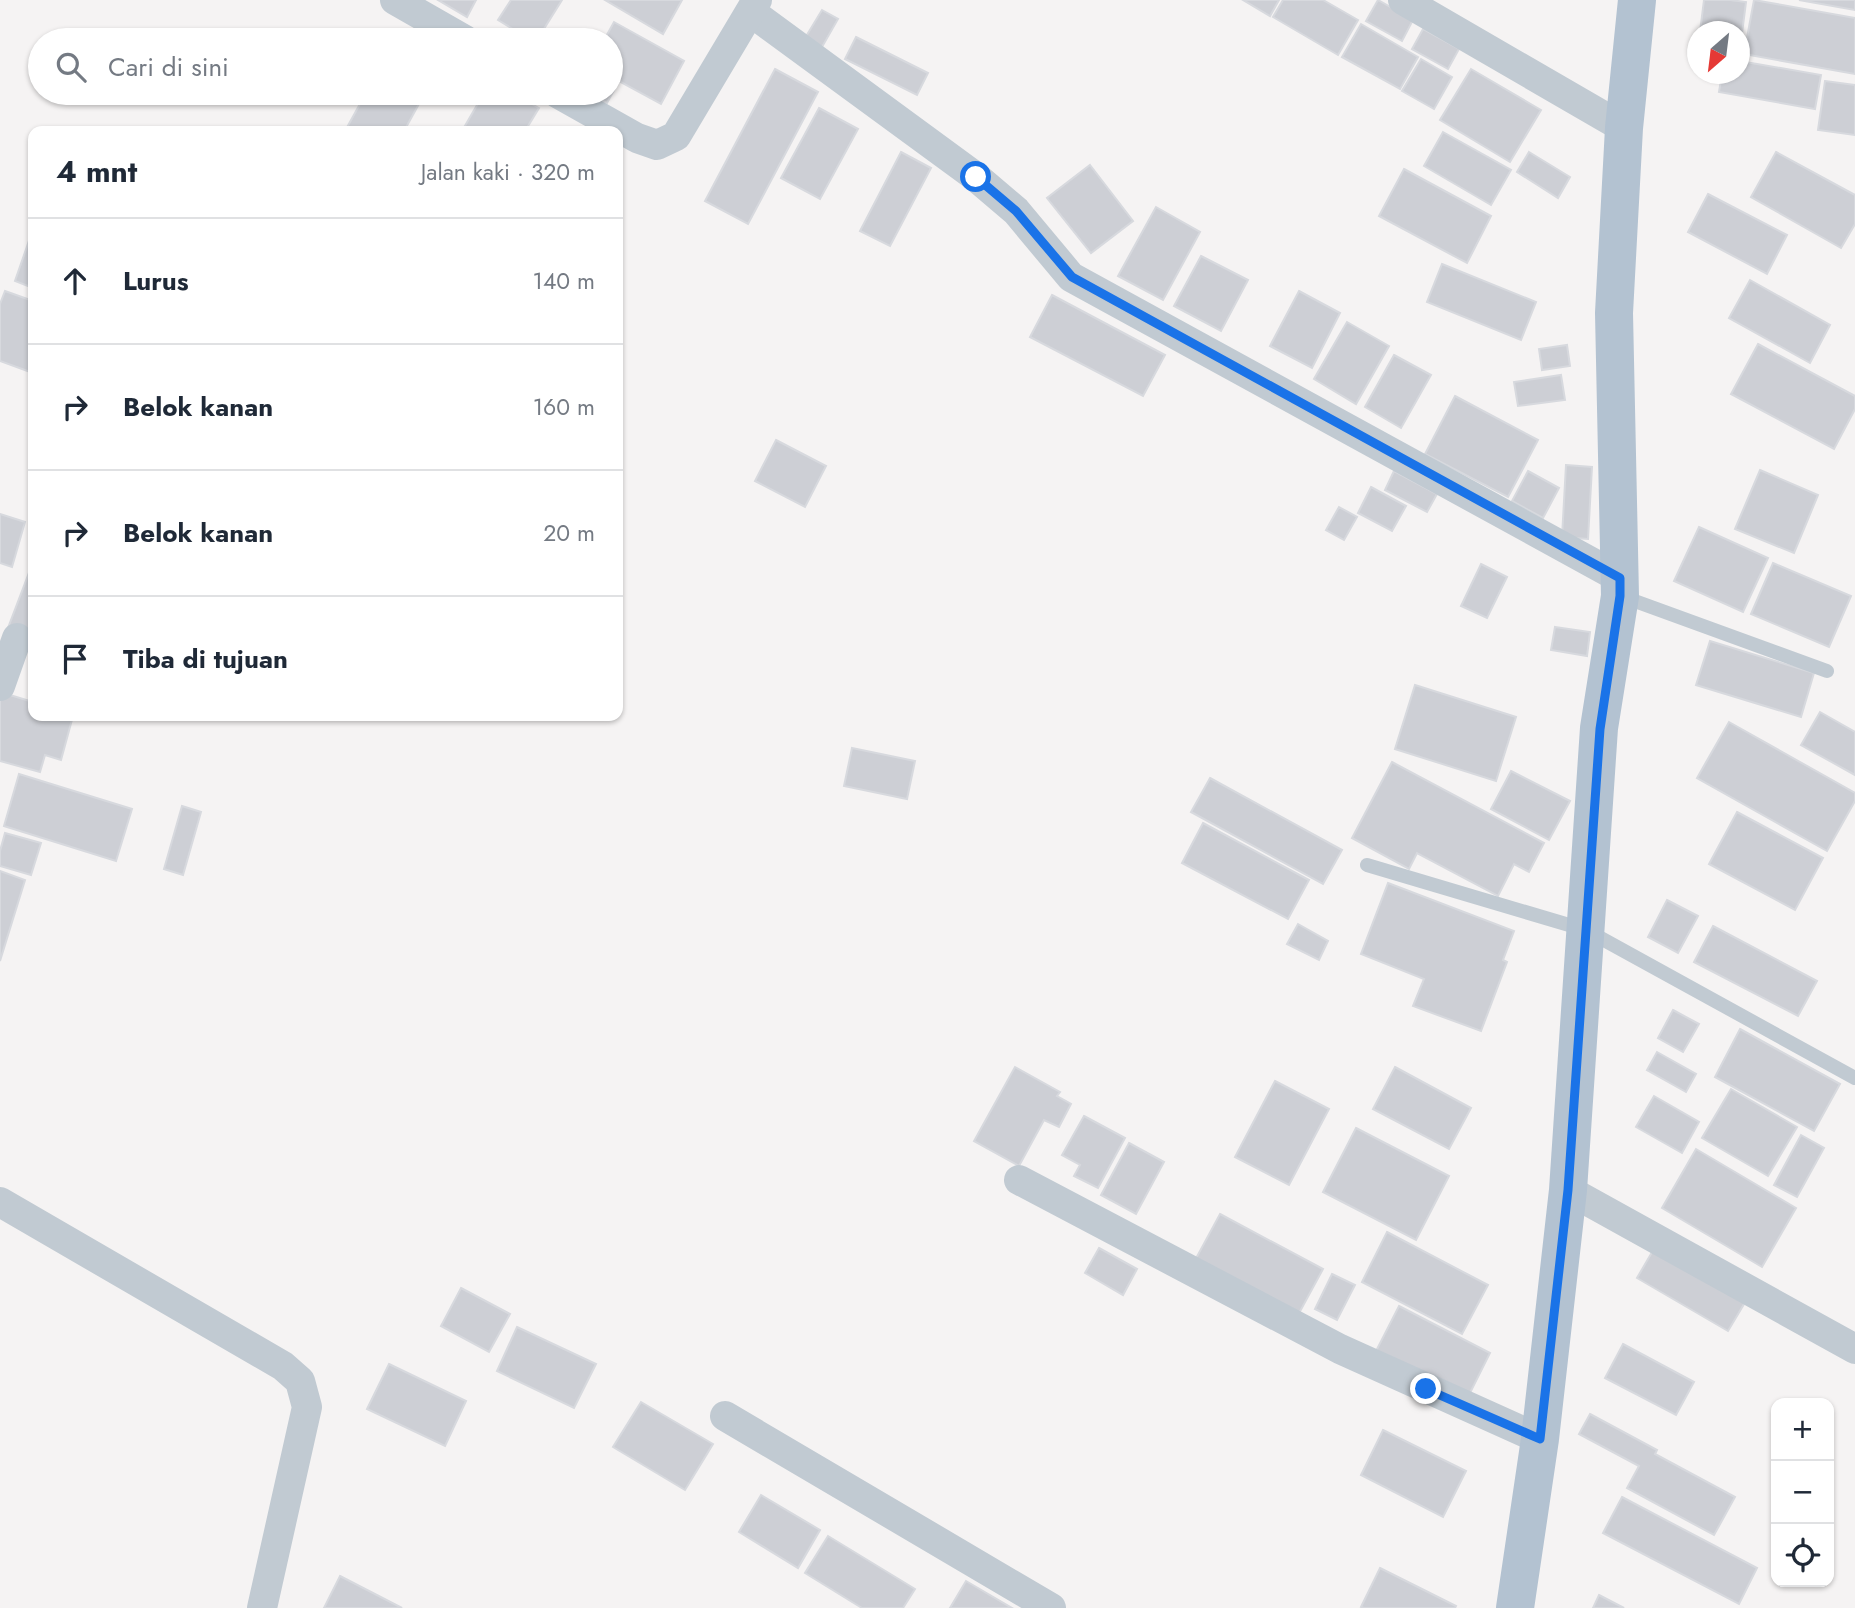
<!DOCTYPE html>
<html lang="id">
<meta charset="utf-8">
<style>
:root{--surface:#fff;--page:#f6f6f7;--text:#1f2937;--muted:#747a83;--line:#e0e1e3}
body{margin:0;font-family:Jost,sans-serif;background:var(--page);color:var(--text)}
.controls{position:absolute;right:21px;bottom:21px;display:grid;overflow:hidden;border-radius:14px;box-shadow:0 2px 5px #0004}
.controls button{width:63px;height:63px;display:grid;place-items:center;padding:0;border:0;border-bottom:2px solid var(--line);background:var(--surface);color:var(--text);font:35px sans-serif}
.compass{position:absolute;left:1687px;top:21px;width:63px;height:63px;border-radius:50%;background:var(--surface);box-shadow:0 2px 5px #0004;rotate:208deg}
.stop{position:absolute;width:21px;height:21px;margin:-16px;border:5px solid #1a73e8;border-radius:50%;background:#fff}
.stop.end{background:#1a73e8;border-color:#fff;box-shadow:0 2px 7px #0008}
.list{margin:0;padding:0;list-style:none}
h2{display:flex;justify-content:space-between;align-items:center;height:91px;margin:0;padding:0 28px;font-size:30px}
h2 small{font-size:23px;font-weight:400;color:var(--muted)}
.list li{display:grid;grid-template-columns:46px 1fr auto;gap:21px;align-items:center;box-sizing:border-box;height:126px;padding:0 28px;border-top:2px solid var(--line)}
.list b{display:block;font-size:26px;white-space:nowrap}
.list em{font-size:23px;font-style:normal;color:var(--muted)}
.icon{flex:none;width:38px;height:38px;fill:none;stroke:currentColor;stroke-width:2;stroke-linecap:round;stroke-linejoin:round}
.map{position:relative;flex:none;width:1855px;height:1608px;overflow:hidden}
.search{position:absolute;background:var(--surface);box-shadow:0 2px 5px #0004;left:28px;top:28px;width:595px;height:77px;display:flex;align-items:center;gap:18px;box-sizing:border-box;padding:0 24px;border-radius:38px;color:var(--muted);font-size:26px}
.panel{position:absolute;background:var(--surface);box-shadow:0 2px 5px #0004;left:28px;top:126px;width:595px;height:595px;border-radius:14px}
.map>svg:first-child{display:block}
.building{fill:#cdcfd5;stroke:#d7d9de;stroke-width:2}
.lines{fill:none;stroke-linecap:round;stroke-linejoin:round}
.lane{stroke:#c1cad2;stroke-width:14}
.street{stroke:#c1cad2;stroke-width:30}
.primary{stroke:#b3c2d1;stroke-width:38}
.route{stroke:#1a73e8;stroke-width:9}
</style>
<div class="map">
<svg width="1855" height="1608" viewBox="0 0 1855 1608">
<rect width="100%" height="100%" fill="#f5f3f3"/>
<g class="building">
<polygon points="438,0 476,0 467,17"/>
<polygon points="511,0 562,0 537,40 531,40 498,20"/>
<polygon points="605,0 682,0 663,34"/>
<polygon points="1243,0 1279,0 1270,16"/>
<polygon points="1283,0 1323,0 1358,20 1338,55 1273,17"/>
<polygon points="1378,0 1413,20 1402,41 1366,21"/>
<polygon points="1704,0 1730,0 1746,2 1740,49 1740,32 1700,32"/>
<polygon points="1754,0 1855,18 1855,74 1744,54"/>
<polygon points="1799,0 1855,0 1855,10"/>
<polygon points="822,10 838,19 822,47 805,38"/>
<polygon points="614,22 684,61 661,104 619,81 607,103 587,93 611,93 611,40 604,40"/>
<polygon points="1361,24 1418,57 1400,89 1342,57"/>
<polygon points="1423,29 1459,49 1448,69 1412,49"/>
<polygon points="856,37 928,73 917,95 845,59"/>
<polygon points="1421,59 1452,77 1434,109 1402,91"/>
<polygon points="1740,61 1821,75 1815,109 1719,92 1722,74 1740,74"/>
<polygon points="775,69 818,92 748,224 705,201"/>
<polygon points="1471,69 1541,110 1510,162 1440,120"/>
<polygon points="1825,81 1855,85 1855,135 1818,130"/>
<polygon points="366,93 425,93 404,131 345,131"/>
<polygon points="484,93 512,93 539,108 525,131 462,131"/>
<polygon points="819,108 858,129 820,199 781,178"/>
<polygon points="1443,132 1511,170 1491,205 1424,166"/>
<polygon points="901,152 931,168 890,246 860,231"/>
<polygon points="1529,152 1570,177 1558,198 1517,172"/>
<polygon points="1776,152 1855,195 1855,224 1841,248 1751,197"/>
<polygon points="1090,165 1133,221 1091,253 1047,198"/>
<polygon points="1404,169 1491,216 1467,263 1379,216"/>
<polygon points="1708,194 1787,235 1767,274 1688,232"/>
<polygon points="1156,207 1200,232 1163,300 1118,276"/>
<polygon points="33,229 33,288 15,281"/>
<polygon points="1201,256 1248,280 1221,331 1174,306"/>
<polygon points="1442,264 1536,302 1521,340 1427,302"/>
<polygon points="1750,280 1830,325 1810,363 1729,318"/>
<polygon points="5,291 33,301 33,373 0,361 0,304"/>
<polygon points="1299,291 1340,313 1312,368 1270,346"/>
<polygon points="1052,295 1165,355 1143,396 1030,337"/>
<polygon points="1347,322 1389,346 1356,404 1314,379"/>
<polygon points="1758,344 1855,396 1855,409 1834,449 1731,394"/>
<polygon points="1567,345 1570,366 1542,370 1539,349"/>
<polygon points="1394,355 1431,375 1401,428 1365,407"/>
<polygon points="1561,375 1565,400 1518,406 1514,382"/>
<polygon points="1455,396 1538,440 1508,497 1425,454"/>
<polygon points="776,440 826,466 805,507 755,481"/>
<polygon points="1566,465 1592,467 1588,539 1562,537"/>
<polygon points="1760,470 1818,495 1794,553 1735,529"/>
<polygon points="1394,471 1437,494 1427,512 1385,490"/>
<polygon points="1528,471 1559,488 1543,518 1512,501"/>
<polygon points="1371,487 1406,506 1392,531 1358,513"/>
<polygon points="1339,507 1357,517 1344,540 1326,530"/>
<polygon points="0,514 25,522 12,567 0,563"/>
<polygon points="1699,527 1768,558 1743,612 1674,581"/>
<polygon points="33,562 33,638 8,628"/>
<polygon points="1773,563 1851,596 1829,647 1751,614"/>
<polygon points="1481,564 1507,577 1487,618 1461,606"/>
<polygon points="1555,627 1590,632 1587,656 1551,650"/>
<polygon points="1710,641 1814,673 1801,717 1696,685"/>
<polygon points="1415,685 1516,717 1496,781 1395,749"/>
<polygon points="0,692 33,702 33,716 73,716 61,760 45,755 40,772 0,761"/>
<polygon points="1820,712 1855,732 1855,775 1801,745"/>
<polygon points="1729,722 1855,793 1855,801 1827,851 1697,778"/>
<polygon points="852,748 915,761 907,799 844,786"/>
<polygon points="1392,762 1544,843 1529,872 1514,864 1498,896 1417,853 1409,869 1352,838"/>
<polygon points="1511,771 1570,801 1549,840 1491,809"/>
<polygon points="19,774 132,809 116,861 4,826"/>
<polygon points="1210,778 1342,850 1323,884 1191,812"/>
<polygon points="182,806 201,812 183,875 164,869"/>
<polygon points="1737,812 1823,858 1795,910 1709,864"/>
<polygon points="1203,823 1309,880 1288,919 1182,863"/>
<polygon points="5,833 41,843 31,875 0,866 0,851"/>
<polygon points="0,871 25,880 0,961"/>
<polygon points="1388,883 1514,931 1503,960 1507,962 1481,1031 1413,1006 1424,979 1361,954"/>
<polygon points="1667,900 1698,916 1678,953 1648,937"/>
<polygon points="1298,924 1328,941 1319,960 1287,944"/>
<polygon points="1713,926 1817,981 1798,1016 1694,962"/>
<polygon points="1673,1010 1699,1024 1683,1052 1658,1038"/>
<polygon points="1740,1029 1840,1084 1814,1131 1715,1077"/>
<polygon points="1657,1052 1696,1074 1686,1092 1647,1070"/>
<polygon points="1015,1067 1060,1092 1057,1096 1071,1104 1059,1127 1044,1120 1019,1166 974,1141"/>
<polygon points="1395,1067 1471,1108 1449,1149 1373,1109"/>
<polygon points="1275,1081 1329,1109 1289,1185 1235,1157"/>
<polygon points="1731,1089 1797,1127 1768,1176 1702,1138"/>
<polygon points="1654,1096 1699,1122 1682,1153 1636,1127"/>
<polygon points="1084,1116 1125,1138 1098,1188 1074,1176 1080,1165 1062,1155"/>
<polygon points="1356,1128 1449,1176 1416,1240 1323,1192"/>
<polygon points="1801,1135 1824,1148 1797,1197 1774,1185"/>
<polygon points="1129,1143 1164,1162 1136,1214 1101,1195"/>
<polygon points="1696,1149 1796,1208 1762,1267 1662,1208"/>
<polygon points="1220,1214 1323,1269 1297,1317 1194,1262"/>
<polygon points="1387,1232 1488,1285 1462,1334 1362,1282"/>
<polygon points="1655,1247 1747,1299 1728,1331 1637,1278"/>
<polygon points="1099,1248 1137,1269 1123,1295 1085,1273"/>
<polygon points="1332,1274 1355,1285 1337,1320 1315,1309"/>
<polygon points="461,1288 510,1314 489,1352 441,1326"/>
<polygon points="1399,1306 1490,1353 1466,1401 1375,1353"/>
<polygon points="517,1327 596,1364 574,1408 497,1371"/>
<polygon points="1623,1344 1694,1382 1676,1415 1605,1378"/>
<polygon points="389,1364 466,1401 445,1446 367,1409"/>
<polygon points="641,1402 713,1444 685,1490 613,1447"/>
<polygon points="1590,1414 1657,1450 1655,1454 1735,1497 1714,1535 1627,1488 1639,1466 1579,1434"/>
<polygon points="1383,1430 1466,1471 1443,1517 1361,1475"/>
<polygon points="761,1495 820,1530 798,1568 739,1532"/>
<polygon points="1622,1497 1757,1568 1739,1604 1603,1533"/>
<polygon points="828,1536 915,1589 903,1608 862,1608 805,1573"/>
<polygon points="1380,1568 1456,1606 1455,1608 1364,1608 1361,1607"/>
<polygon points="340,1576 402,1608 324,1608"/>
<polygon points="966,1581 1012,1608 950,1608"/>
<polygon points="1599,1595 1624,1608 1593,1608"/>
</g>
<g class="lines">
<g class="lane">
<polyline points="1621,596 1827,671"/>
<polyline points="1367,865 1586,930 1855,1078"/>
</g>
<g class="street">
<polyline points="395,0 465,40"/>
<polyline points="1403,0 1624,128"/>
<polyline points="751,12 976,177 1016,211 1071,277 1620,578"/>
<polyline points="557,93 637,138 657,145 676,136 757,0"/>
<polyline points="0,686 17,638"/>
<polyline points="1019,1180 1340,1349 1540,1439"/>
<polyline points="1568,1190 1855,1349"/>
<polyline points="0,1202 283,1366 300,1381 307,1407 262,1608"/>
<polyline points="725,1416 1051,1608"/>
</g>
<polyline class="primary" points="1515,1608 1540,1439 1568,1190 1599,728 1620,596 1614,313 1624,128 1637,0"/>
</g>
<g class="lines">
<polyline class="route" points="976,177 1016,211 1072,277 1620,578 1620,596 1600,729 1568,1190 1540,1439 1426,1389"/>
</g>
</svg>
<div class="controls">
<button>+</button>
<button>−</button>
<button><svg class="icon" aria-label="locate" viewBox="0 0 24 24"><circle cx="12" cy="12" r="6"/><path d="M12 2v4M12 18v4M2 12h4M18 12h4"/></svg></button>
</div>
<svg class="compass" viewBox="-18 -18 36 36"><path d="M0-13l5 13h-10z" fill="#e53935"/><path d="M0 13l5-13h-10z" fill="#747a83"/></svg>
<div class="stop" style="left:976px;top:177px"></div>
<div class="stop end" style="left:1426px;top:1389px"></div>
<div class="search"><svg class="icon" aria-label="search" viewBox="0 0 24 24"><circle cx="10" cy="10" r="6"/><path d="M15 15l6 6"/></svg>Cari di sini</div>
<section class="panel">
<h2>4 mnt<small>Jalan kaki · 320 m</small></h2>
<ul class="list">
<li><svg class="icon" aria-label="ahead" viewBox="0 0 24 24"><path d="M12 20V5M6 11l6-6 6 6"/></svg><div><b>Lurus</b></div><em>140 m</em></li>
<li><svg class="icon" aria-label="right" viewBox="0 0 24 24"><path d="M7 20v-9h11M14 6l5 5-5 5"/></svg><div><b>Belok kanan</b></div><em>160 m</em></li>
<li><svg class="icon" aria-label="right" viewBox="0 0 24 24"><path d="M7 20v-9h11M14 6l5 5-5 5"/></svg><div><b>Belok kanan</b></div><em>20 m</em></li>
<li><svg class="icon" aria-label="arrive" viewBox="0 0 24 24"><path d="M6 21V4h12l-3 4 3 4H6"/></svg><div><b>Tiba di tujuan</b></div></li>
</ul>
</section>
</div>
